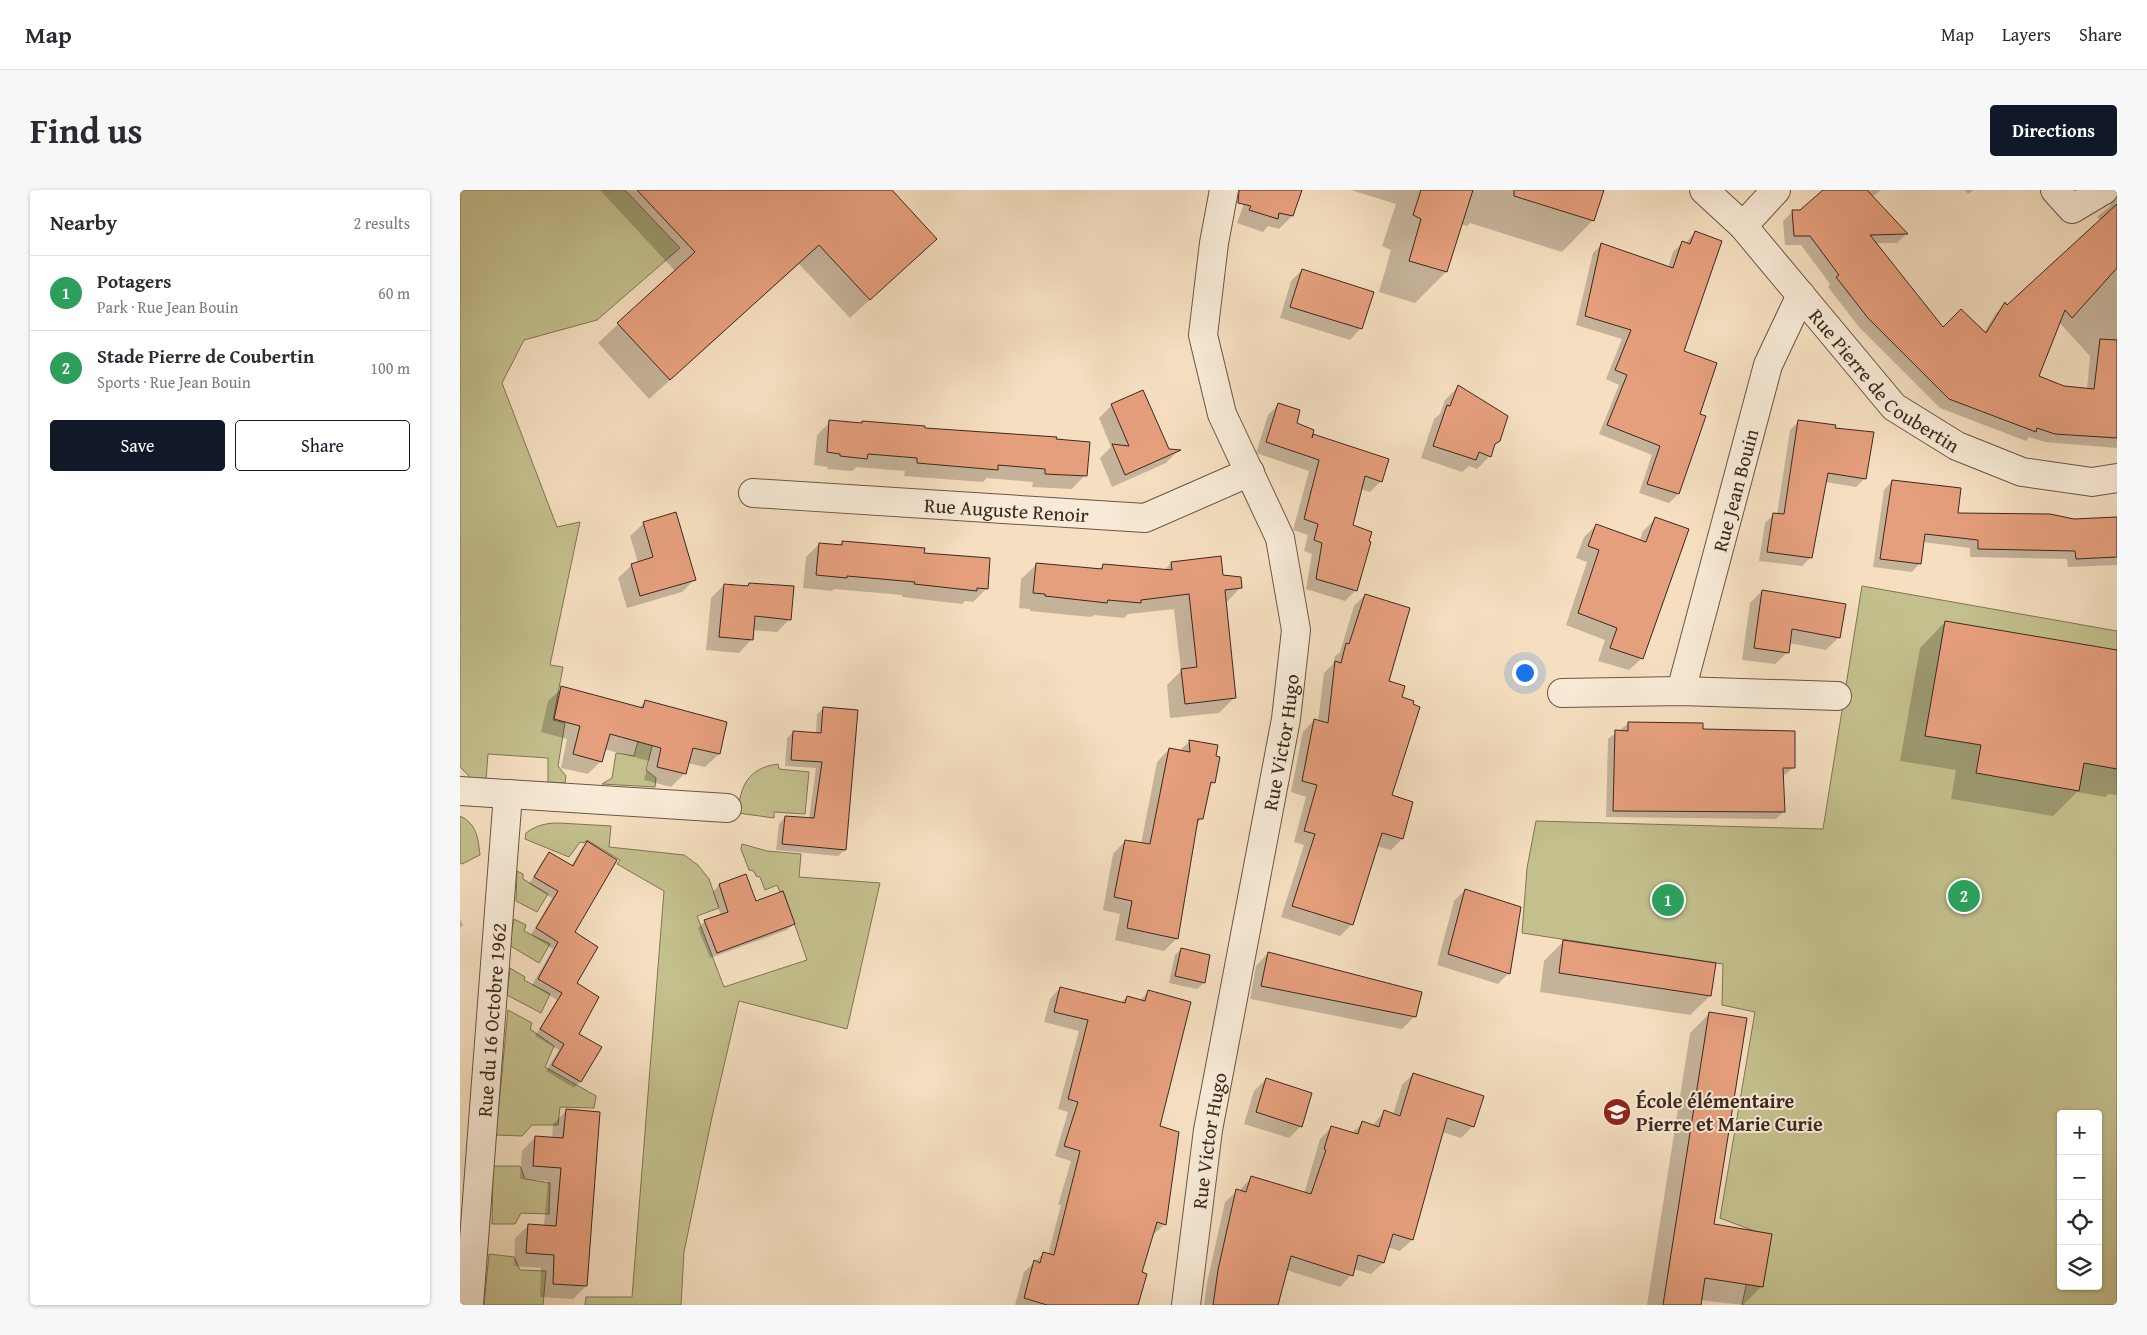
<!DOCTYPE html>
<meta charset="utf-8">
<style>
:root{--surface:#fff;--page:#f7f7f7;--text:#2b2b33;--muted:#7c7c81;--line:#e1e1e2;--accent:#111827}
body{margin:0;font-family:"Gentium Book Plus",serif;background:var(--page);color:var(--text)}
.controls{position:absolute;right:15px;bottom:15px;display:grid;overflow:hidden;border-radius:5px;box-shadow:0 1px 4px #0004}
.controls button{width:45px;height:45px;display:grid;place-items:center;padding:0;border:0;border-bottom:1px solid var(--line);background:var(--surface);color:var(--text);font:25px sans-serif}
.you{position:absolute;left:1064px;top:482px;width:18px;height:18px;margin:-12px;border:4px solid #fff;border-radius:50%;background:#1a73e8;box-shadow:0 0 0 8px #1a73e833}
.badge{display:grid;place-items:center;width:32px;height:32px;border-radius:50%;background:var(--accent);color:#fff;font-size:16px;font-weight:700}
.pin{position:absolute;translate:-50% -50%;border:2px solid #fff;box-shadow:0 1px 5px #0006}
.list{margin:0;padding:0;list-style:none}
h2{display:flex;justify-content:space-between;align-items:center;height:65px;margin:0;padding:0 20px;font-size:21px}
h2 small{font-size:16px;font-weight:400;color:var(--muted)}
.list li{display:grid;grid-template-columns:32px 1fr auto;gap:15px;align-items:center;box-sizing:border-box;height:75px;padding:0 20px;border-top:1px solid var(--line)}
.list b{display:block;font-size:19px;white-space:nowrap}
.list p{margin:0;font-size:16px;white-space:nowrap;color:var(--muted)}
.list em{font-size:16px;font-style:normal;color:var(--muted)}
.actions{display:flex;gap:10px;padding:15px 20px}
.actions a{flex:1;padding:11px 0;border:1px solid var(--accent);border-radius:5px;text-align:center;font-size:18px;color:var(--accent)}
.actions .main{background:var(--accent);color:#fff}
.icon{flex:none;width:28px;height:28px;fill:none;stroke:currentColor;stroke-width:2;stroke-linecap:round;stroke-linejoin:round}
.map{position:relative;flex:none;width:1657px;height:1115px;overflow:hidden;border-radius:5px}
header{display:flex;align-items:center;gap:30px;box-sizing:border-box;height:70px;padding:0 25px;background:var(--surface);border-bottom:1px solid var(--line)}
header strong{font-size:24px}
nav{display:flex;gap:28px;margin-inline-start:auto;font-size:18px}
.intro{display:flex;align-items:center;justify-content:space-between;box-sizing:border-box;height:120px;padding:0 30px}
h1{margin:0;font-size:35px}
.button{padding:12px 22px;border-radius:5px;background:var(--accent);color:#fff;font-size:18px;font-weight:700}
main{display:flex;gap:30px;padding:0 30px}
aside{flex:1;background:var(--surface);border-radius:5px;box-shadow:0 1px 4px #0004}
.map>svg:first-child{display:block}
.green{fill:#c3c08d;stroke:#807456;fill-rule:evenodd}
.shadow{fill:#0003;fill-rule:evenodd}
.building{fill:#e69f7d;stroke:#3c281f}
.lines{fill:none;stroke-linecap:round;stroke-linejoin:round}
.minor-casing{stroke:#6a5647;stroke-width:30}
.tertiary-casing{stroke:#6a5647;stroke-width:30}
.minor{stroke:#f8ead6;stroke-width:28}
.tertiary{stroke:#f8ead6;stroke-width:28}
.labels{text-anchor:middle;dominant-baseline:central;stroke-width:4;stroke-linejoin:round;paint-order:stroke}
.street-label{font-size:20px;fill:#3c281f;stroke:#f8ead6}
.poi-label{font-size:20px;font-weight:bold;fill:#3c281f;stroke:#f8ead6;text-anchor:start}
</style>
<header>
<strong>Map</strong>
<nav><a>Map</a><a>Layers</a><a>Share</a></nav>
</header>
<div class="intro"><h1>Find us</h1><a class="button">Directions</a></div>
<main>
<aside>
<h2>Nearby<small>2 results</small></h2>
<ul class="list">
<li><span class="badge" style="background:#2e9e5b">1</span><div><b>Potagers</b><p>Park · Rue Jean Bouin</p></div><em>60 m</em></li>
<li><span class="badge" style="background:#2e9e5b">2</span><div><b>Stade Pierre de Coubertin</b><p>Sports · Rue Jean Bouin</p></div><em>100 m</em></li>
</ul>
<div class="actions"><a class="main">Save</a><a>Share</a></div>
</aside>
<div class="map">
<svg width="1657" height="1115" viewBox="0 0 1657 1115">
<rect width="100%" height="100%" fill="#f5dfc0"/>
<filter id="stains"><feTurbulence type="fractalNoise" baseFrequency=".004" numOctaves="4"/><feColorMatrix values="0 0 0 0 .2 0 0 0 0 .09 0 0 0 0 .02 0 0 0 .5 -.17"/></filter>
<radialGradient id="worn" r=".72"><stop offset=".6" stop-color="#630" stop-opacity="0"/><stop offset="1" stop-color="#630" stop-opacity=".3"/></radialGradient>
<g class="green">
<polygon points="0,0 165,0 220,58 137,130 64,150 42,193 97,337 120,332 90,475 103,477 93,530 105,533 98,576 106,586 105,593 88,592 88,568 28,564 26,590 13,590 0,577"/>
<path d="M1402,396L1657,441V1115H1282L1297,1042L1260,1028L1295,822L1262,815L1263,774L1062,743L1067,678L1076,631L1363,639ZM1601,924H1638V1096H1601Z"/>
<polygon points="178,551 193,553 186,580 196,588 195,597 142,594 152,588 156,563 174,566"/>
<path d="M318,574L319,579L349,582L345,624L314,622V628L278,623C280,596 288,578 318,574Z"/>
<path d="M0,626C17,634 18,648 20,665L2,674L0,673Z"/>
<path d="M99,633L151,636L149,657L224,665L238,675L249,689L259,718L237,726L264,797L347,770L323,701L320,702L317,695L305,700L300,687L296,686L294,681L289,680L281,659L282,654L307,661L341,664L339,687L420,693L387,839L279,811L252,927L224,1062L221,1115H125L126,1107H172L204,701L157,674L160,670L127,650L124,653L120,652L109,667L65,649L66,643C77,635 86,633 99,633Z"/>
<polygon points="57,681 63,684 63,689 88,704 77,722 56,711"/>
<polygon points="54,729 66,735 64,741 90,754 79,773 49,755"/>
<polygon points="50,778 65,787 64,790 90,804 81,823 47,805"/>
<polygon points="48,820 72,833 70,839 94,856 85,877 136,906 134,918 100,917 98,935 72,935 62,946 36,945"/>
<polygon points="33,976 60,976 65,989 90,993 89,1024 61,1023 55,1034 32,1034"/>
<polygon points="29,1064 54,1067 60,1080 86,1081 83,1115 24,1115"/>
</g>
<g class="shadow">
<polygon points="140,0 431,0 476,49 390,128 339,74 189,209 138,153 215,81"/>
<polygon points="789,0 841,0 832,26 819,39 808,36 803,42 777,33"/>
<polygon points="891,0 1143,0 1133,30 1102,62 1010,33 1007,36 1001,34 986,82 955,113 919,102 931,60 922,56 936,14"/>
<path d="M1365,0H1421L1412,7L1446,44L1437,53H1415L1483,139L1524,143L1536,123L1545,114L1547,117L1641,31L1637,27L1650,16L1657,0V258L1585,252L1569,247L1566,251L1480,218L1399,137L1368,97L1370,94L1341,55H1325L1323,31L1333,21H1341ZM1599,132L1630,166L1627,199L1604,198L1577,187Z"/>
<polygon points="1505,0 1513,0 1508,4"/>
<polygon points="1235,42 1222,162 1238,225 1218,304 1209,313 1179,303 1192,265 1139,244 1159,195 1146,189 1162,149 1116,135 1133,63 1142,54 1208,78 1213,62 1222,53 1225,54"/>
<polygon points="842,80 912,102 900,139 890,150 820,128 831,91"/>
<polygon points="998,197 1038,251 1033,256 1030,266 1017,279 1009,276 1002,282 961,268 974,229 980,224 985,210"/>
<polygon points="819,214 850,249 921,291 910,302 901,299 892,336 896,400 885,411 846,399 852,364 844,361 848,345 833,340 849,281 796,263 808,225"/>
<polygon points="652,215 708,260 718,261 706,273 652,297 640,268 651,257 639,228"/>
<polygon points="1339,231 1405,288 1396,297 1366,292 1351,367 1342,376 1299,371 1305,333 1314,324 1317,324 1330,240"/>
<polygon points="370,232 400,234 402,232 463,239 625,285 612,299 572,297 573,292 527,288 523,292 444,286 445,281 397,277 392,281 367,279 368,277 354,275 357,245"/>
<polygon points="1432,291 1497,324 1614,330 1657,328 1657,375 1608,377 1607,369 1510,367 1510,358 1463,352 1460,373 1452,382 1413,377 1424,300"/>
<polygon points="1195,329 1182,468 1169,480 1138,471 1145,450 1106,435 1127,372 1116,368 1124,347 1136,335 1180,350 1183,341"/>
<polygon points="184,333 235,389 222,402 167,418 158,388 172,375 178,373 170,346"/>
<polygon points="383,352 463,364 527,398 513,412 505,411 502,414 442,407 442,405 374,399 372,401 343,398 346,367 359,354 378,356"/>
<polygon points="711,373 762,386 780,398 765,414 774,508 759,523 710,528 707,495 721,481 714,419 668,424 664,428 634,425 631,427 570,421 570,419 559,418 561,389 577,374 639,380 643,375 704,381"/>
<polygon points="289,394 330,429 317,442 293,440 292,449 279,463 246,460 251,408 264,395 286,397"/>
<polygon points="1302,401 1379,447 1366,460 1329,453 1328,462 1315,474 1282,470 1290,413"/>
<polygon points="905,405 927,491 940,508 930,606 952,613 942,649 931,660 916,656 892,734 880,746 821,727 844,655 834,652 846,607 831,602 843,542 854,530 858,532 864,483 873,474 875,466 880,462 894,416"/>
<polygon points="1485,432 1657,462 1657,605 1648,604 1646,607 1617,602 1593,626 1491,609 1496,580 1440,571 1460,458"/>
<polygon points="102,498 179,518 186,511 259,564 245,577 228,573 225,583 211,597 184,590 189,571 144,559 141,571 128,584 101,578 107,549 81,542 88,511"/>
<polygon points="364,518 385,660 378,666 316,660 319,634 325,627 349,629 356,578 325,576 327,548 333,542 356,544 357,524"/>
<polygon points="1169,533 1241,540 1334,577 1326,584 1322,585 1324,621 1316,629 1146,627 1148,549"/>
<polygon points="730,551 754,592 748,598 742,628 736,634 717,748 704,761 655,750 660,724 643,720 653,664 665,651 681,654 697,572 709,559 719,561"/>
<polygon points="127,653 113,743 118,844 140,858 120,892 114,898 86,881 99,860 75,846 97,810 72,795 93,759 71,745 92,708 69,694 83,670 90,664 111,676 121,659"/>
<polygon points="285,686 295,713 334,734 327,740 250,768 238,738 245,731 261,726 253,702 259,695"/>
<polygon points="1005,700 1049,783 1038,794 977,775 994,711"/>
<polygon points="0,729 3,735 0,738"/>
<polygon points="1104,751 1250,806 1230,825 1080,802 1084,771"/>
<polygon points="721,759 749,766 744,793 737,799 709,793 715,765"/>
<polygon points="808,763 955,826 942,839 790,809 796,776"/>
<polygon points="600,798 660,813 667,807 679,811 688,802 705,1034 694,1044 692,1044 680,1083 677,1115 555,1115 564,1082 584,1063 588,1065 601,1015 598,1015 611,971 595,966 608,922 598,919 619,841 584,832 590,809"/>
<polygon points="1249,824 1252,1035 1302,1096 1283,1115 1240,1110 1240,1115 1187,1115 1230,843"/>
<polygon points="953,884 1013,936 1001,948 982,942 952,1050 940,1061 927,1057 923,1073 911,1084 893,1079 891,1085 880,1097 826,1080 817,1115 744,1115 747,1093 765,1012 777,1001 779,1001 791,988 844,1004 860,949 872,937 892,943 903,933 912,936 924,922 933,925 942,895"/>
<polygon points="806,889 841,936 829,948 784,934 794,901"/>
<polygon points="107,920 126,1096 113,1109 80,1107 81,1078 54,1076 55,1048 69,1035 84,1036 88,991 60,989 62,961 75,947 92,949 93,934"/>
</g>
<g class="building">
<polygon points="177,0 432,0 477,49 410,110 359,55 210,190 157,133 235,62"/>
<polygon points="779,0 842,0 833,26 819,23 818,29 789,20 791,16 778,13"/>
<polygon points="961,0 1013,0 987,82 949,71 961,29 953,25"/>
<polygon points="1054,0 1144,0 1134,31 1054,6"/>
<polygon points="1363,0 1407,0 1448,44 1410,45 1483,137 1501,119 1526,143 1545,112 1547,115 1657,14 1657,78 1612,128 1605,120 1579,186 1604,196 1634,199 1640,149 1657,150 1657,248 1595,244 1577,238 1576,242 1489,209 1408,128 1376,87 1379,85 1350,46 1334,46 1332,20 1340,20"/>
<polygon points="1235,41 1262,51 1224,161 1257,173 1240,224 1246,226 1219,304 1187,294 1200,256 1147,235 1167,185 1155,180 1171,140 1125,126 1141,53 1213,78 1222,51 1230,54"/>
<polygon points="842,79 914,102 902,139 830,117"/>
<polygon points="998,195 1048,226 1040,251 1035,254 1031,267 1019,262 1016,270 973,256 987,215 990,216"/>
<polygon points="683,200 709,259 721,260 665,285 652,254 669,256 651,214"/>
<polygon points="818,213 840,220 837,233 854,240 852,248 853,244 929,269 922,292 905,286 893,335 912,342 909,351 911,352 897,401 856,389 862,353 854,350 858,334 844,329 859,270 806,252"/>
<polygon points="369,230 402,233 402,231 465,236 465,238 597,247 596,249 630,252 627,286 585,284 585,279 538,275 538,280 457,273 457,268 408,264 407,269 380,266 380,264 367,262"/>
<polygon points="1338,230 1376,235 1375,238 1414,242 1406,289 1368,283 1352,368 1307,362 1313,323 1324,324"/>
<polygon points="1432,290 1501,298 1498,323 1590,324 1614,329 1657,327 1657,367 1616,369 1615,361 1518,359 1518,350 1465,344 1461,374 1420,369"/>
<polygon points="216,322 236,390 180,406 171,374 193,367 183,332"/>
<polygon points="1195,327 1229,339 1183,469 1150,458 1157,438 1118,423 1139,360 1128,356 1136,334 1186,352"/>
<polygon points="382,351 465,358 464,363 530,368 528,399 517,398 517,401 454,394 455,392 387,386 387,388 356,385 359,353 382,355"/>
<polygon points="761,366 763,385 781,387 782,398 765,400 776,508 725,514 721,479 737,477 729,404 681,410 681,413 648,410 647,413 585,406 585,404 573,403 576,373 642,379 643,374 712,380 711,372"/>
<polygon points="289,393 334,396 331,430 295,426 293,450 259,447 264,394 288,396"/>
<polygon points="1302,400 1386,414 1380,448 1332,439 1329,463 1294,458"/>
<polygon points="905,404 950,418 929,491 945,496 942,507 954,511 953,514 960,517 932,605 953,612 943,649 922,643 893,735 832,716 855,644 844,641 857,595 842,591 854,529 868,533 875,471 881,473 886,453 889,454"/>
<polygon points="1485,431 1657,460 1657,579 1624,573 1619,601 1516,583 1521,555 1465,546"/>
<polygon points="101,496 183,518 185,510 267,532 260,564 233,558 226,584 197,577 201,558 150,544 142,572 113,564 120,536 94,529"/>
<polygon points="363,517 398,520 386,660 322,654 325,626 354,628 362,572 331,570 333,541 361,543"/>
<polygon points="1168,532 1243,533 1243,539 1335,541 1335,578 1323,578 1325,622 1153,621 1155,540 1168,541"/>
<polygon points="729,550 758,555 756,566 760,567 755,593 751,592 743,629 738,629 718,749 667,738 672,711 654,707 665,650 690,654 709,558 730,562"/>
<polygon points="127,651 157,670 115,742 138,757 117,793 139,807 119,844 142,857 121,892 92,875 104,854 80,839 102,803 78,789 98,752 76,738 98,701 74,687 89,662 113,676"/>
<polygon points="286,684 296,711 323,701 335,734 257,763 244,730 268,722 259,694"/>
<polygon points="1005,699 1061,717 1050,784 988,764"/>
<polygon points="1103,750 1256,773 1251,806 1099,783"/>
<polygon points="721,758 750,765 745,793 715,786"/>
<polygon points="808,762 962,802 956,827 801,796"/>
<polygon points="600,797 665,813 667,806 685,811 688,800 731,812 700,936 719,942 706,1035 697,1032 682,1082 687,1084 678,1115 587,1115 564,1108 574,1070 580,1073 583,1062 594,1065 620,961 604,956 618,912 608,909 628,830 594,822"/>
<polygon points="1249,822 1287,828 1254,1034 1312,1044 1303,1097 1245,1088 1241,1115 1203,1115"/>
<polygon points="953,883 1024,906 1014,937 987,928 953,1050 933,1044 924,1073 898,1065 893,1086 831,1066 818,1115 753,1115 758,1080 776,999 786,1002 791,986 851,1004 866,960 864,959 871,936 898,944 902,931 919,937 924,920 940,926"/>
<polygon points="806,888 852,903 842,937 796,922"/>
<polygon points="106,919 140,922 127,1096 93,1094 94,1065 66,1063 68,1034 96,1036 101,978 73,976 75,946 103,948"/>
</g>
<g class="lines">
<defs>
<g id="minor">
<path id="s1" d="M1244,0L1283,36L1434,217L1497,256L1562,282L1632,292L1657,288"/>
<polyline points="1595,0 1612,19 1644,0"/>
<polyline points="1283,36 1316,0"/>
<path id="s2" d="M293,303L685,328L790,282"/>
<path id="s3" d="M1221,501L1308,175L1341,105"/>
<polyline points="1102,503 1221,501 1377,506"/>
<polyline points="0,601 267,618"/>
<path id="s4" d="M9,1115L48,604"/>
</g>
<g id="tertiary">
<path id="s5" d="M726,1115L748,940L826,529L836,440L820,348L762,224L743,145L754,53L764,0"/>
</g>
</defs>
<use href="#minor" class="minor-casing"/>
<use href="#tertiary" class="tertiary-casing"/>
<use href="#minor" class="minor"/>
<use href="#tertiary" class="tertiary"/>
</g>
<defs>
<symbol id="school-disc" viewBox="-11 -11 22 22"><circle r="9.5" fill="#8f2418" stroke="#f8ead6"/><path d="M0-5L7-2L0 1L-7-2ZM-4 1L0 2.5L4 1V4Q0 6-4 4Z" fill="#fff"/></symbol>
</defs>
<g fill-rule="evenodd">
<use href="#school-disc" x="1141" y="906" width="32" height="32"/>
</g>
<g class="labels">
<g class="street-label">
<text stroke="none"><textPath href="#s1" startOffset="264">Rue Pierre de Coubertin</textPath></text>
<text stroke="none"><textPath href="#s3" startOffset="208">Rue Jean Bouin</textPath></text>
<text stroke="none"><textPath href="#s2" startOffset="254">Rue Auguste Renoir</textPath></text>
<text stroke="none"><textPath href="#s5" startOffset="571">Rue Victor Hugo</textPath></text>
<text stroke="none"><textPath href="#s4" startOffset="286">Rue du 16 Octobre 1962</textPath></text>
<text stroke="none"><textPath href="#s5" startOffset="166">Rue Victor Hugo</textPath></text>
</g>
<g class="poi-label">
<text x="1176" y="910">École élémentaire<tspan x="1176" dy="23">Pierre et Marie Curie</tspan></text>
</g>
</g>
<rect width="100%" height="100%" filter="url(#stains)"/>
<rect width="100%" height="100%" fill="url(#worn)"/>
</svg>
<div class="controls">
<button>+</button>
<button>−</button>
<button><svg class="icon" aria-label="locate" viewBox="0 0 24 24"><circle cx="12" cy="12" r="6"/><path d="M12 2v4M12 18v4M2 12h4M18 12h4"/></svg></button>
<button><svg class="icon" aria-label="layers" viewBox="0 0 24 24"><path d="M12 4l9 5-9 5-9-5zM3 14l9 5 9-5"/></svg></button>
</div>
<div class="you"></div>
<div class="pin badge" style="left:1208px;top:710px;background:#2e9e5b">1</div>
<div class="pin badge" style="left:1504px;top:706px;background:#2e9e5b">2</div>
</div>
</main>
